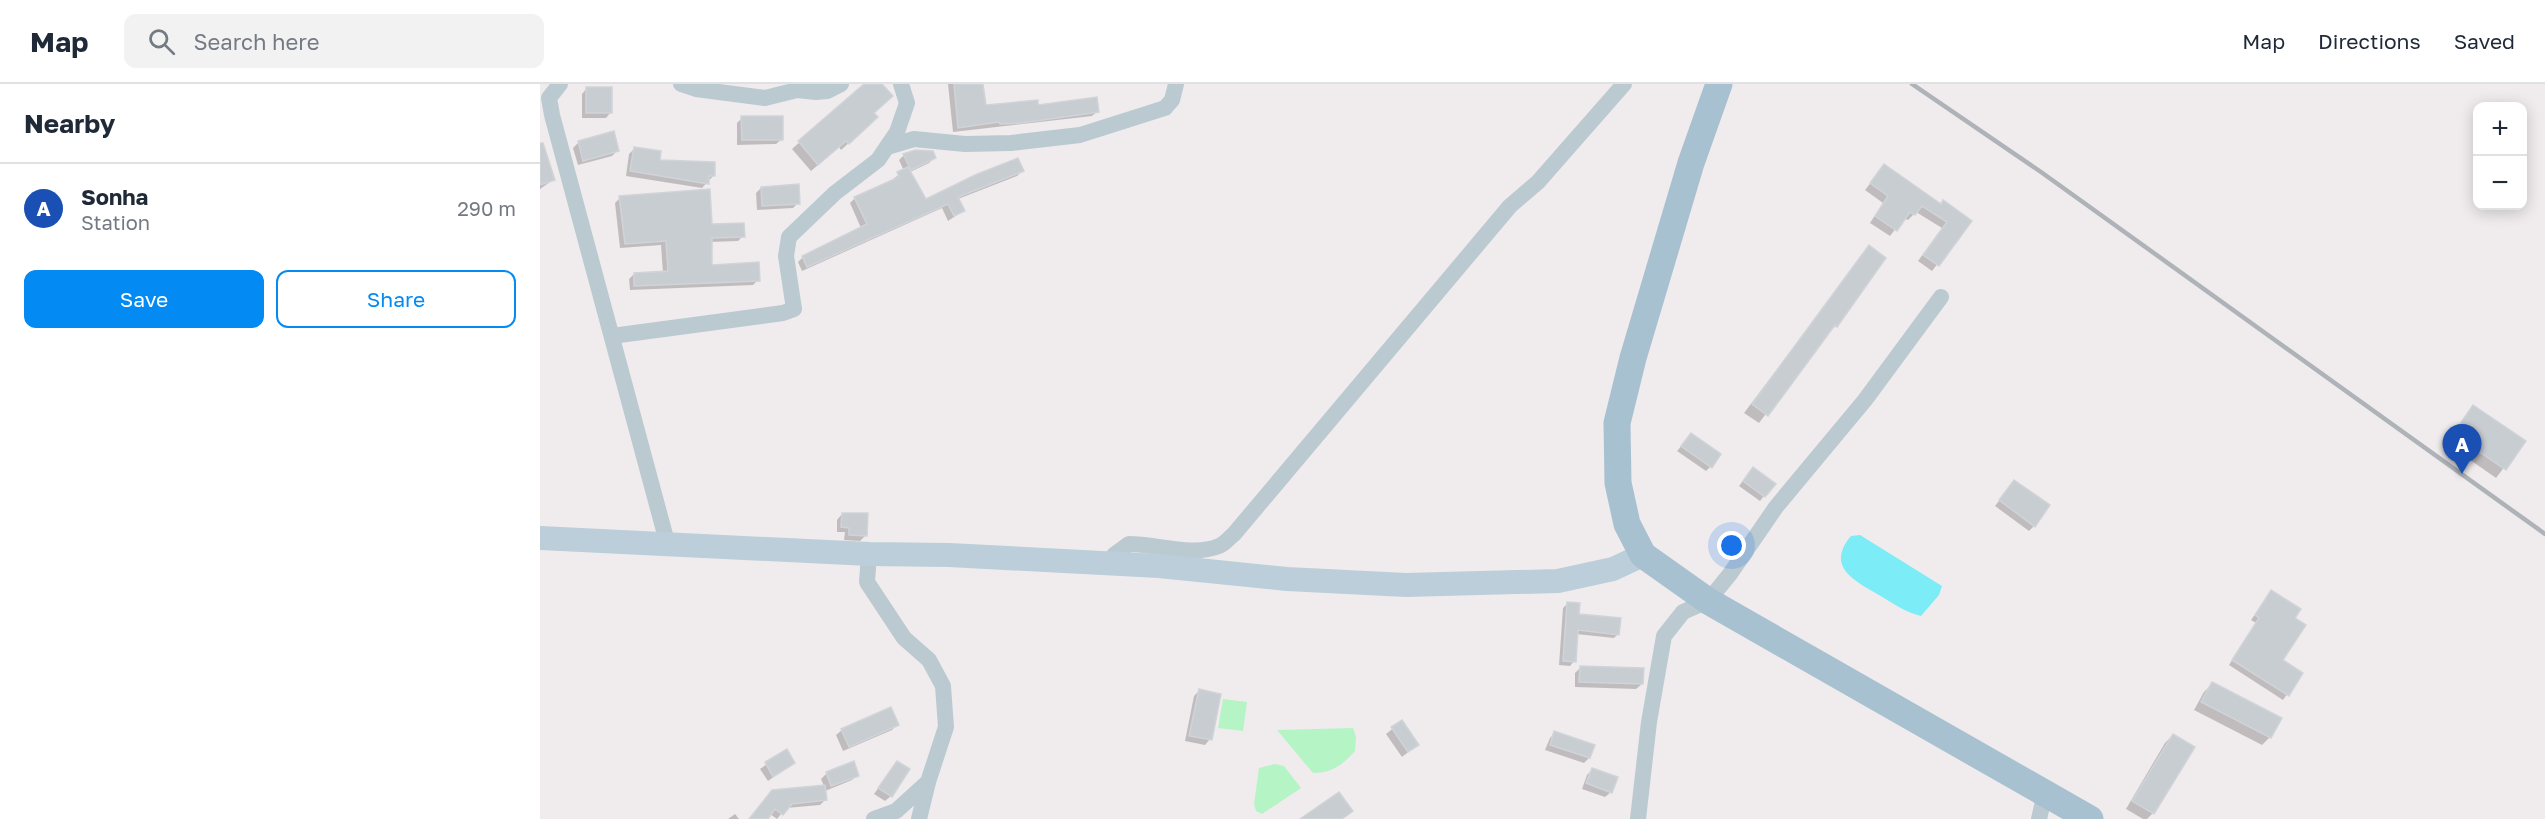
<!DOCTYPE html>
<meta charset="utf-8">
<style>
:root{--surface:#fff;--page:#f2f2f3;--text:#1f2937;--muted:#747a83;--line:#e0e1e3;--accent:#038af3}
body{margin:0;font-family:"Golos Text",sans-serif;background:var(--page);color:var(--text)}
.controls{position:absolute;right:18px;top:18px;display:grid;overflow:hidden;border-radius:12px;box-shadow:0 3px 15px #0003}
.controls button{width:54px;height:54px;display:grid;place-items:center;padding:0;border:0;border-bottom:2px solid var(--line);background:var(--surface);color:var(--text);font:30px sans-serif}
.you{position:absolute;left:1192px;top:462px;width:21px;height:21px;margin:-15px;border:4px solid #fff;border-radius:50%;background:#1a73e8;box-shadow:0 0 0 9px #1a73e833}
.badge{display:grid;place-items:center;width:39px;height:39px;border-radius:50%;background:var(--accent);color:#fff;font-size:20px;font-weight:700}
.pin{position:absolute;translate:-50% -50px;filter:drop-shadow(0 2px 3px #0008)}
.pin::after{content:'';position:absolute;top:32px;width:21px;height:18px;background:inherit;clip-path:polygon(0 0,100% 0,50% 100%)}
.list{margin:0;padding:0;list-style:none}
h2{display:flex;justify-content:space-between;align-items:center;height:78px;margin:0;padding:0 24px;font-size:26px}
h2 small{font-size:20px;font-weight:400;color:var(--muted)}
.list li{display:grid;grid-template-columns:39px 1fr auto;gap:18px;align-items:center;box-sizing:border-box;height:90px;padding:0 24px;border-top:2px solid var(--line)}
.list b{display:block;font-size:22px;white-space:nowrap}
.list p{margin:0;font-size:20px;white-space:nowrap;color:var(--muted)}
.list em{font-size:20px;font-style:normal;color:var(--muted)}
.actions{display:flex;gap:12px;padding:18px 24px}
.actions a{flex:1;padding:14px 0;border:2px solid var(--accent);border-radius:12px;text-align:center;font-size:21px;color:var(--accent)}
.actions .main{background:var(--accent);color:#fff}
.icon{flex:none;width:33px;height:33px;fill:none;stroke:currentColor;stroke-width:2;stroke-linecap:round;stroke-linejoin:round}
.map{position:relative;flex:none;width:2005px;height:735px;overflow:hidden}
header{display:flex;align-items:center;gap:36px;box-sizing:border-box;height:84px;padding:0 30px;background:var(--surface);border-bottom:2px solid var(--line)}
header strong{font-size:28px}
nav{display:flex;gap:33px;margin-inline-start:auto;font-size:21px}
.search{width:420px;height:54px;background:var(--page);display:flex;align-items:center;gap:15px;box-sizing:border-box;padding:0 21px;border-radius:12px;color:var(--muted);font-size:22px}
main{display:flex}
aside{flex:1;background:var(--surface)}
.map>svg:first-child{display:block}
.green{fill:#b4f4c5}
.water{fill:#7cecf6}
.shadow{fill:#0003}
.building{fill:#c8cdd2;stroke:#d0d4d9;stroke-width:1.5}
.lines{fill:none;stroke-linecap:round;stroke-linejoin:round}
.street{stroke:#bbcad1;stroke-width:16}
.secondary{stroke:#bcced9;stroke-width:24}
.primary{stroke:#a8c1d0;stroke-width:27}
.rail{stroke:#aeb3b8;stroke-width:4.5}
</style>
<header>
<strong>Map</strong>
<div class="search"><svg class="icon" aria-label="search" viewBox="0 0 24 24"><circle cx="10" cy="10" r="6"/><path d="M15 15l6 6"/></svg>Search here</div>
<nav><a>Map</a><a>Directions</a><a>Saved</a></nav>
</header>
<main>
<aside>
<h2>Nearby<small></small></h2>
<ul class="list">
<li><span class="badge" style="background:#1a4fb4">A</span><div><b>Sonha</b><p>Station</p></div><em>290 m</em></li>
</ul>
<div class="actions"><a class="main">Save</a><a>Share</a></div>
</aside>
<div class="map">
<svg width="2005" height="735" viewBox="0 0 2005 735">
<rect width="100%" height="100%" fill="#f0eced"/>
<g class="green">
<polygon points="683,615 707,618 703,647 678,644"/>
<path d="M813,644L816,653L815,667C803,680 793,689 773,689L737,646Z"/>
<polygon points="735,680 744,682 761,704 722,730 716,727 714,720 719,684"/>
</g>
<path class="water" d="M1320,451L1402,502L1399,511L1381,532C1365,528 1352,519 1339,511C1315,497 1285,483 1311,452Z"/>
<g class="shadow">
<polygon points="325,0 340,0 330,40 301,66 299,63 271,87 252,65"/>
<polygon points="408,0 441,0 445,22 558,27 552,32 413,48"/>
<polygon points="47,4 71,28 66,34 42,34 42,10"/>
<polygon points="202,34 242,55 236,60 197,61 197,39"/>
<polygon points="38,59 78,66 72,72 38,81 33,64"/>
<polygon points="94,65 118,78 174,91 162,104 86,92 89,70"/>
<polygon points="364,71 395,73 389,79 370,88 385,117 482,87 477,92 418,115 423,127 408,137 402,124 262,187 258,178 263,173 321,144 310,119 315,114 354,97 353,95 364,87 359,76"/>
<polygon points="0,76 13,96 0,105"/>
<polygon points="1344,82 1400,121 1430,137 1392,187 1378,177 1402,144 1376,128 1368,136 1364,134 1350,152 1330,139 1343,119 1325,106"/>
<polygon points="221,104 258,119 253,124 217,126 216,109"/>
<polygon points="80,114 203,152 198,157 170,158 171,183 218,196 213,201 90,206 89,195 94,190 123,189 121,161 80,164 75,119"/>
<polygon points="1329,163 1296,242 1287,249 1219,339 1204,329"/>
<polygon points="1933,323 1984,357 1956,394 1906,359"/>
<polygon points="1151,351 1170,383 1166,387 1137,367"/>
<polygon points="1209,389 1233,400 1220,417 1199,402"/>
<polygon points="1474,398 1494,442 1489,447 1455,422"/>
<polygon points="302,430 325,452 320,457 304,456 305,448 297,448 297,436"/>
<polygon points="1731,508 1753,534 1741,577 1761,590 1743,616 1689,581 1716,539 1711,536"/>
<polygon points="1028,519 1038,531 1078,550 1074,554 1036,550 1034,577 1030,582 1019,581 1023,524"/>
<polygon points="1041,583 1102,600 1096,605 1035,603 1035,589"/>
<polygon points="1672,600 1730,653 1722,661 1654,626 1664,608"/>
<polygon points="659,607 670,655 665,661 645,657 654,612"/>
<polygon points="861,638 877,661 862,673 846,650"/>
<polygon points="357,641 352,646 303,667 296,651 302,646"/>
<polygon points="1015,649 1049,674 1044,679 1005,666 1010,654"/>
<polygon points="1633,651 1613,729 1607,735 1603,735 1586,725 1625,659"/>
<polygon points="246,667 253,679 228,697 220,685"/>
<polygon points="357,678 351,712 345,717 334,710"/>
<polygon points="1052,686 1071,708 1065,713 1042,705 1047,691"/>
<polygon points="287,689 317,691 312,696 285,707 285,716 280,721 246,724 237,735 230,730 226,735 215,735 212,732 284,702 281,695"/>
<polygon points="195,730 199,735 188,735"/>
</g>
<g class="building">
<polygon points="324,0 342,0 353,12 334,29 338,33 309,60 306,57 278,81 258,57"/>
<polygon points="414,0 443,0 446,21 498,16 498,21 557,13 559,28 481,39 460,40 459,38 418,44"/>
<rect x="46" y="3" width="26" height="26"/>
<polygon points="201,32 243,32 243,56 202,56"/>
<polygon points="74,47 79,67 43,77 38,57"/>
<polygon points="0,59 3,59 15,96 0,101"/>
<polygon points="94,63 121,67 120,76 175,78 175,92 169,92 169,100 90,87"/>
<polygon points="375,66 393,67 396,74 371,86 363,70"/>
<polygon points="478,74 484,87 418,113 425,127 414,132 408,120 267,183 262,172 327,140 314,113 359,93 357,88 368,83 386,115 435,91"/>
<polygon points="1344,80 1401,120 1403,116 1432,137 1399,182 1383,171 1407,138 1382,122 1375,131 1370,128 1357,147 1335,132 1348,112 1330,99"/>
<polygon points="259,100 260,120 222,122 221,103"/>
<polygon points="170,105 172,140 204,139 205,153 172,154 172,181 219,178 220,197 94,202 94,189 128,187 126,157 85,160 79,112"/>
<polygon points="1329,161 1346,174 1297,243 1295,241 1228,332 1212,320"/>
<polygon points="1933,321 1986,357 1966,386 1913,350"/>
<polygon points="1151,349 1181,370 1172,384 1141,362"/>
<polygon points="1213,383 1236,400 1225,413 1203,397"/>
<polygon points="1474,396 1510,421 1495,443 1459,416"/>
<polygon points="302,429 328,429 327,452 309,451 309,444 301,443"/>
<polygon points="1731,506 1761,525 1755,534 1766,541 1743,576 1763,589 1749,612 1692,576 1719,534 1715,531"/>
<polygon points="1027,518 1040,519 1039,530 1081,534 1079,551 1038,546 1036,578 1023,577"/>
<polygon points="1040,582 1104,584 1103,600 1039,598"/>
<polygon points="1672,598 1742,634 1731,654 1661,618"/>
<polygon points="659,605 681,610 672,656 649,652"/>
<polygon points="351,623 359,641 309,663 301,645"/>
<polygon points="862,636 879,661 868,668 851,643"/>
<polygon points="1014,647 1055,661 1050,674 1010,661"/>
<polygon points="1633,650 1655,663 1614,730 1592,717"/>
<polygon points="247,665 255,679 233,693 225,678"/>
<polygon points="314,677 319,692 291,702 286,688"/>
<polygon points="357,677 370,685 352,713 338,704"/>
<polygon points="1052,684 1078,693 1072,709 1046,699"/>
<polygon points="285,701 287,716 252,720 243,731 235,725 228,735 209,735 232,706"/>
<polygon points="799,708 813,727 802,735 760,735"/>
</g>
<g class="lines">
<g class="street">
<polyline points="20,0 9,14 12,31 127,458"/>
<polyline points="141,0 156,5 225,14 257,6 276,8 287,7 301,0"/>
<polyline points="347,63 374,55 425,60 471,59 540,51 625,24 632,16 636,0"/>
<polyline points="72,252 243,229 254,225 246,172 249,153 295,109 338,76 357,48 367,19 361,0"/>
<polyline points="329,470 327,498 364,554 389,576 403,602 406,643 388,698 379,735"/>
<path d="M571,479L574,471L589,460C617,460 653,473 679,462C685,460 689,454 694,450L970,122L998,98L1084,0"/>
<polyline points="334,735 356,727 388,698"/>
<polyline points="1098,735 1109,638 1124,552 1143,528 1168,517 1190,490 1236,423 1325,316 1401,213"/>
<polyline points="1499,735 1505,709"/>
</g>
<polyline class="secondary" points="0,454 329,470 409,471 619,482 747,495 866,501 1018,497 1073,485 1103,471"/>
<polyline class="primary" points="1179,0 1151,79 1093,274 1077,339 1078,399 1087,440 1103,471 1168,517 1550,735"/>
<polyline class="rail" points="1372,0 1501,88 2005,450"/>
</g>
</svg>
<div class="controls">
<button>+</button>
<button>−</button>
</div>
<div class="you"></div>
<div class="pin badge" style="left:1922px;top:390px;background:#1a4fb4">A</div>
</div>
</main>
